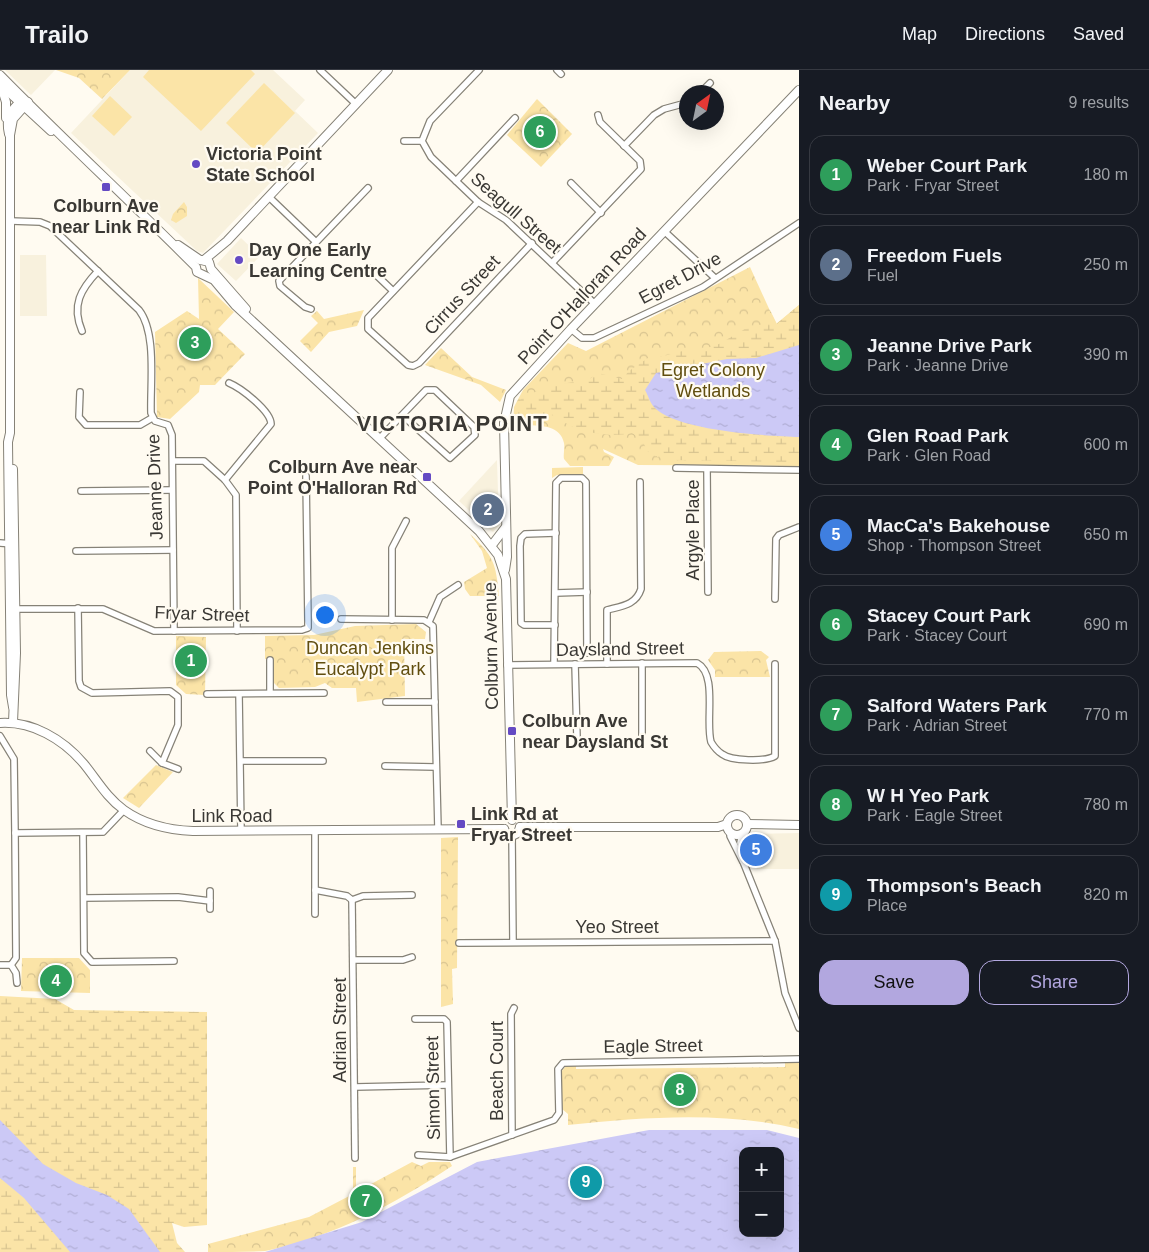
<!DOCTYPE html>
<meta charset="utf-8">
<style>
:root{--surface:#171b24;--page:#242831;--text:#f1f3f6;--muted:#9ea1a6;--line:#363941;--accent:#b2a7df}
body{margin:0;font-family:Arial,sans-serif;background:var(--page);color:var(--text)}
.controls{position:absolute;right:15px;bottom:15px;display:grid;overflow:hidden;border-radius:10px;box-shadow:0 5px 20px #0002}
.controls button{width:45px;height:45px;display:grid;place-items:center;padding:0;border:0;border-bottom:1px solid var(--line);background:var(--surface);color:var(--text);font:25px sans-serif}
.compass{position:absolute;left:679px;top:15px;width:45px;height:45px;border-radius:50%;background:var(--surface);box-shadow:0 5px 20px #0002;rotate:33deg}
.you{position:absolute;left:324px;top:544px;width:18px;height:18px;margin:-12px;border:4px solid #fff;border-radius:50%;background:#1a73e8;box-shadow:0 0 0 8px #1a73e833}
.badge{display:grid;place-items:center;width:32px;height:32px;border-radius:50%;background:var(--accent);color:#fff;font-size:16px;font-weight:700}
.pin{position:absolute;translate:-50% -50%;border:2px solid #fff;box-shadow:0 1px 5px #0006}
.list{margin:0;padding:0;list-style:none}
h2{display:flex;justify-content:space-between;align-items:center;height:65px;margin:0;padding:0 20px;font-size:21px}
h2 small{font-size:16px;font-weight:400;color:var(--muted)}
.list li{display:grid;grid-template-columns:32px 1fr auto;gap:15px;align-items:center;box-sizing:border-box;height:80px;margin:0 10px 10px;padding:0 10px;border:1px solid var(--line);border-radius:15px}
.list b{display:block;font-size:19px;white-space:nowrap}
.list p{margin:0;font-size:16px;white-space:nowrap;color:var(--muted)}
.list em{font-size:16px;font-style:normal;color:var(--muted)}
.actions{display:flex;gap:10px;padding:15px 20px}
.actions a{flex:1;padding:11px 0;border:1px solid var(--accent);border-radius:15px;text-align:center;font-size:18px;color:var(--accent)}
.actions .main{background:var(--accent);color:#111}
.map{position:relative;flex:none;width:799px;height:1182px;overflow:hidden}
header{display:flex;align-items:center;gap:30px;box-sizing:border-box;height:70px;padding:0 25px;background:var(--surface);border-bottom:1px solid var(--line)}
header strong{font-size:24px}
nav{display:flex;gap:28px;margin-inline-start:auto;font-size:18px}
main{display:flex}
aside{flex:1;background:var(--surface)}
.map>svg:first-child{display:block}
.built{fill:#f8f1dd}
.green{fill:#fbe4a7}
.forest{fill:url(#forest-crowns)}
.wetland{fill:url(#wetland-marsh)}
.water{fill:url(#water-ripples);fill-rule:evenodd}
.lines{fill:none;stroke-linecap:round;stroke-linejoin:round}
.street-casing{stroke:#868277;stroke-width:8}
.secondary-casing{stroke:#868277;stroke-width:10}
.street{stroke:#fff;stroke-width:5.5}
.secondary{stroke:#fff;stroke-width:8}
.poi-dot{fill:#644ac3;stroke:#fffbf1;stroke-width:2}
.labels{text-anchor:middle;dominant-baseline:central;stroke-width:4.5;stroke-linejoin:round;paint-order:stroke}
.poi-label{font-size:18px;font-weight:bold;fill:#3a3834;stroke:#fffbf1;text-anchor:start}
.street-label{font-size:18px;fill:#3a3834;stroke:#fffbf1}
.park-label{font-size:18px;fill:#614e0f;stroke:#fffbf1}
.district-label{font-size:22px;font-weight:bold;letter-spacing:1px;fill:#3a3834;stroke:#fffbf1}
</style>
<header>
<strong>Trailo</strong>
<nav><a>Map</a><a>Directions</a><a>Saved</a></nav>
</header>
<main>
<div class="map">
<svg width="799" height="1182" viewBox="0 0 799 1182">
<defs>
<pattern id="forest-crowns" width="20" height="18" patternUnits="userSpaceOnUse" patternTransform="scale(1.25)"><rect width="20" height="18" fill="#fbe4a7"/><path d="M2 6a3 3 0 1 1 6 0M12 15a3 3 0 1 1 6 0" fill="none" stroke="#d8c490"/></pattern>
<pattern id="wetland-marsh" width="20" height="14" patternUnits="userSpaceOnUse" patternTransform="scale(1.25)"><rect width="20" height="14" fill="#fbe4a7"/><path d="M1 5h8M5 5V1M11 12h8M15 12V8" fill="none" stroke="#d8c490"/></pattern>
<pattern id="water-ripples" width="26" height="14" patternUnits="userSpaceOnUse" patternTransform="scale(1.25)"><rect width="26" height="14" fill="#ccc9f6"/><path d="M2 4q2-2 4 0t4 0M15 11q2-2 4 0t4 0" fill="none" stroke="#b0add4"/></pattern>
</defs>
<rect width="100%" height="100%" fill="#fffbf1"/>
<g class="built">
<polygon points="5,0 55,0 31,25"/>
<polygon points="130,0 273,0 305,30 295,41 318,63 203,183 197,181 71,63"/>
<polygon points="241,168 260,186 236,211 217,194"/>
<polygon points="20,185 46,185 47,246 20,246"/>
<polygon points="497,390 499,455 493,462 459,431"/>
<polygon points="799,763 799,799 757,799 747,778 748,767 755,764"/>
</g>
<g class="green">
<polygon points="149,0 251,0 255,4 201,61 143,7"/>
<polygon points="264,13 295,43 257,83 226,53"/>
<polygon points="110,26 132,47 114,66 92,46"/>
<polygon points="583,397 583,404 557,405 552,408 552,398"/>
</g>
<g class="forest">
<polygon points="56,0 130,0 102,29 79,8"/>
<polygon points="537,29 572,64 541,97 507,65"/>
<polygon points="184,132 187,137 187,146 176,153 171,150 173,144"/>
<path d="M750,197L776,254L799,235V396L638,395L603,379L604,382L614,387L609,396H570L564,389C563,384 565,378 564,373C560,351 529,356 513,355L514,337L523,320L568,273L586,281Z"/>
<polygon points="198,208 234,242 218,259 245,284 215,315 200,315 199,322 170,349 157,347 155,262 187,241 199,249"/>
<polygon points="364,240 357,256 329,262 311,282 300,271 318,253 311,246 317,241 324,249"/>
<polygon points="441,278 472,307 506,320 500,332 481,315 425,295"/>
<path d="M470,464C494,486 496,494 499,526H470L465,519L464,512L487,498L482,481Z"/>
<polygon points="416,554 426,562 425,569 404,569 405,626 357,632 356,618 332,618 325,613 315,617 279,618 274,613 274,589 265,589 265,566 314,565 355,556"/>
<polygon points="176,566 206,567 205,625 186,624 176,615"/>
<polygon points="761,581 769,587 766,590 770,607 715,607 715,600 708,590 714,582"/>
<polygon points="156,695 173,702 139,738 123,728"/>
<polygon points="458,767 457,898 452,899 453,934 441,937 441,768"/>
<polygon points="22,888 79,888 90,900 90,923 21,921"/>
<path d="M785,993H799V1059C723,1041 646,1047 568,1055V1044L562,1039L561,1002L566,996L576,995V999L785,997Z"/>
<path d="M412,1092L421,1096L429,1092H450L452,1096C395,1134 333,1167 265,1181C247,1182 226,1182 208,1182V1174L309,1147L353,1124V1097H356V1120H360Z"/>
</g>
<g class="wetland">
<path d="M799,235V275L756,288L727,289L656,303L655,338C700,362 749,366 799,367V392L671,390L665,385L657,387L647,381L642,369L632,363C614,368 580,363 564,352C559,349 556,346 551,344L533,348L517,347L516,336L524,325C536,322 546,319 558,315C577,309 579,318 598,303L622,309L629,301L648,288L660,287L682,281H698L719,274L745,259L763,254L770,247V240L777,254Z"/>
<polygon points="0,926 55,929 74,940 207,942 207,1155 184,1157 172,1153 177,1173 185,1182 0,1182"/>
</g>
<g class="water">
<path d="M799,275V367C767,366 676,361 654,337C650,333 648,325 645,320L656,303L727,289L756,288Z"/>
<polygon points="0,1050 43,1094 76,1113 107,1125 129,1139 160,1182 70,1182 24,1128 0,1108"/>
<path d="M649,1060H767L799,1068V1182H265L362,1152L477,1092ZM743,1081H780V1163H743Z"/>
</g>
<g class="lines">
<defs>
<g id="street">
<polyline points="320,0 356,34"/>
<polyline points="479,0 430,51 422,71 431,87 456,111 478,132 506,150 595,234"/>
<polyline points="557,0 561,4"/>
<polyline points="701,22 710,13"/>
<polyline points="404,71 422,71"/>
<polyline points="624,76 654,45 664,39 686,33"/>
<polyline points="456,111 515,48"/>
<polyline points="571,113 601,143"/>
<polyline points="269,127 316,172"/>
<polyline points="478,132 368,248 368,259 408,295 413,296 419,293 532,173"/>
<path d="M11,151L40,152L50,156L139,240C157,263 150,314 151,343L155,351L168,355L172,365L174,561"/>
<polyline points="664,161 715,208"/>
<polyline points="552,193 641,99 640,91 600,52 598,45"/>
<polyline points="370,199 393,221"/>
<polyline points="311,239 305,237 280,216 279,211 368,118"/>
<polyline points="571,259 582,268 594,268 703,217 799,153"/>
<path d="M82,261C71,235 81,219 98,201"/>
<polyline points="80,322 79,347 86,355 140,355 152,348"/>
<polyline points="380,368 426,320 435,320 474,357 475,365 450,388 402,345"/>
<polyline points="173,391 204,391 225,410 236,425 237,561"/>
<polyline points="676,398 799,400"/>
<polyline points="707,399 708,522"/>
<path d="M225,410L271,354C271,341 241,318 229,313"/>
<polyline points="81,421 172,420"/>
<polyline points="0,473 13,474"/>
<polyline points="76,481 173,480"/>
<polyline points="556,523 587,522"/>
<polyline points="775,529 776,469 779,465 799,457"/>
<polyline points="78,538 79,611 81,617 92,623 170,621 178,627 178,655 162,693"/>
<polyline points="12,539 103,539 154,561 302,560 308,558 308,552 306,406"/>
<polyline points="341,549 424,550 433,556 438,759"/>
<polyline points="392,550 392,478 406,451"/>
<polyline points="429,552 440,527 458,515"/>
<polyline points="555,555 524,555 521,553 520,476 521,468 525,464 556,463"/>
<polyline points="642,593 642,667"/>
<polyline points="554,594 556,413 561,408 582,408 586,412 587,583"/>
<polyline points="575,594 577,668"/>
<path d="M607,594V540C622,536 636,535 641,519L640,412"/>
<path d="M507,595L697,593C718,604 705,651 711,672C714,677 717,681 722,684C731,691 765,692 775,686V594"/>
<polyline points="270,623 270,590"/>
<polyline points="207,624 324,623"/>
<polyline points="239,624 241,761"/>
<polyline points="386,632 435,632"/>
<polyline points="0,666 14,689 15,763 103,762 124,740"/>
<polyline points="150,681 162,693 178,699"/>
<polyline points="241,691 323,691"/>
<polyline points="385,696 435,697"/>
<polyline points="315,760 315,844"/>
<polyline points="15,763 16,888 11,895 16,903 17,913"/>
<polyline points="83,763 84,883 92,892 174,891"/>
<polyline points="732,763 730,766 743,792"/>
<polyline points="742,763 740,773 744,794 775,871 785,923 799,958"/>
<polyline points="512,766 513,872"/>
<polyline points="315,820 347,826 352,830 363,826 412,825"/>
<polyline points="210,821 210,839"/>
<polyline points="84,828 178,827 210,831"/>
<polyline points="352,830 355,1088"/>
<polyline points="459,873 775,871"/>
<polyline points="354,890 403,890 412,887"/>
<polyline points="0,895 11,895"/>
<polyline points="415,949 444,949 447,952 450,1087"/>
<polyline points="355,1017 448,1015"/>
<polyline points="512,1065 511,944 514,938"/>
<polyline points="418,1085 450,1087 554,1050 559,1043 558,999 563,993 799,989"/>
</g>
<g id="secondary">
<path d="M0,5C64,70 131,132 196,197L197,202L214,210L235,235L479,461L498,485L506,509L512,750"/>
<polyline points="0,14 51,61"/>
<polyline points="1,16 6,32 6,48"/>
<path d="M9,64C5,47 11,40 23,29"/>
<polyline points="178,175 200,190"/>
<polyline points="201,190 209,192 211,199 246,239"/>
<polyline points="204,190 227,171 388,0"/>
<polyline points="492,475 505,458"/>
<polyline points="505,500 507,487 504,353 510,326 571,259 799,20"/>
<polyline points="13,637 11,625 8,372 10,363 10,65 13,49 28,32"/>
<polyline points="13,652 16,583 13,399"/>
<path d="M0,653C32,651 63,669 84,694C97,710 107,728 124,740C145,755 168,760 193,761L504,759"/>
<circle cx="737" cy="755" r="10"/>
<polyline points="747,754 799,755"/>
<polyline points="520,757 718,757 727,754"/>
<polyline points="504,759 506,763 512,766 518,763 520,757"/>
</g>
</defs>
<use href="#street" class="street-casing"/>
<use href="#secondary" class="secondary-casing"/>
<use href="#street" class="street"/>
<use href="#secondary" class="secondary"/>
</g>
<g class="poi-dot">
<circle cx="196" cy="94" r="5"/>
<rect x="101" y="112" width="10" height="10" rx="2.5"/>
<circle cx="239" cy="190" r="5"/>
<rect x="422" y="402" width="10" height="10" rx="2.5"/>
<rect x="507" y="656" width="10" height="10" rx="2.5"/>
<rect x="456" y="749" width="10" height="10" rx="2.5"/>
</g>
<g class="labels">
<g class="poi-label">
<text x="206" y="84">Victoria Point<tspan x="206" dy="21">State School</tspan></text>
<text x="106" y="136" text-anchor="middle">Colburn Ave<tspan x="106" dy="21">near Link Rd</tspan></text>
<text x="249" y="180">Day One Early<tspan x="249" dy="21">Learning Centre</tspan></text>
<text x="417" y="397" text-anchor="end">Colburn Ave near<tspan x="417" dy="21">Point O'Halloran Rd</tspan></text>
<text x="522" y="651">Colburn Ave<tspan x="522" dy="21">near Daysland St</tspan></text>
<text x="471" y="744">Link Rd at<tspan x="471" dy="21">Fryar Street</tspan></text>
</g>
<g class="street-label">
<text transform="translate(516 143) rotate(41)">Seagull Street</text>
<text transform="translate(680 208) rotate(-28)">Egret Drive</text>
<text transform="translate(462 225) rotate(-47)">Cirrus Street</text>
<text transform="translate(582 226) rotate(-47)">Point O'Halloran Road</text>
<text transform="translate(155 417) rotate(-92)">Jeanne Drive</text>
<text transform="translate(693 460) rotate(-90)">Argyle Place</text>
<text transform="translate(202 544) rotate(2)">Fryar Street</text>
<text transform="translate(491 576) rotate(-91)">Colburn Avenue</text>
<text transform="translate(620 579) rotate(-1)">Daysland Street</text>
<text x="232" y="746">Link Road</text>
<text x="617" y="857">Yeo Street</text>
<text transform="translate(340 960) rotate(-90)">Adrian Street</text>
<text transform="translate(653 976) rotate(-1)">Eagle Street</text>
<text transform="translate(497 1001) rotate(-90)">Beach Court</text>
<text transform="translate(433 1018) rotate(-91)">Simon Street</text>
</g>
<g class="park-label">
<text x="713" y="300">Egret Colony<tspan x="713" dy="21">Wetlands</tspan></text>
<text x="370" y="578">Duncan Jenkins<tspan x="370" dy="21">Eucalypt Park</tspan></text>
</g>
<g class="district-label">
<text x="452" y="353">VICTORIA POINT</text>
</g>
</g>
</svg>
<div class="controls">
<button>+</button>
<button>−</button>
</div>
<svg class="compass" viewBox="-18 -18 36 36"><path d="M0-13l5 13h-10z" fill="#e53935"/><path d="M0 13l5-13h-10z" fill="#9ea1a6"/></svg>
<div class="you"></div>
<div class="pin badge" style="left:191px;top:591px;background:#2e9e5b">1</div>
<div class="pin badge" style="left:488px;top:440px;background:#5c6f8a">2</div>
<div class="pin badge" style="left:195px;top:273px;background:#2e9e5b">3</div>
<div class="pin badge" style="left:56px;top:911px;background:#2e9e5b">4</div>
<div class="pin badge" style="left:756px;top:780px;background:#3f7fe0">5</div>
<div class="pin badge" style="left:540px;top:62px;background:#2e9e5b">6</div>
<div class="pin badge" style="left:366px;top:1131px;background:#2e9e5b">7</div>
<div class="pin badge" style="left:680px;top:1020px;background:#2e9e5b">8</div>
<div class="pin badge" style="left:586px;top:1112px;background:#0f9aa8">9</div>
</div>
<aside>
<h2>Nearby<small>9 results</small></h2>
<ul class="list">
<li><span class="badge" style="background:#2e9e5b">1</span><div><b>Weber Court Park</b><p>Park · Fryar Street</p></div><em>180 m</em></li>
<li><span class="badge" style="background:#5c6f8a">2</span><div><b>Freedom Fuels</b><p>Fuel</p></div><em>250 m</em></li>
<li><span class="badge" style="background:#2e9e5b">3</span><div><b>Jeanne Drive Park</b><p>Park · Jeanne Drive</p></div><em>390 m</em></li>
<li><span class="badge" style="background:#2e9e5b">4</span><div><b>Glen Road Park</b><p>Park · Glen Road</p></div><em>600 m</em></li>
<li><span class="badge" style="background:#3f7fe0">5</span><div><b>MacCa's Bakehouse</b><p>Shop · Thompson Street</p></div><em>650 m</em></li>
<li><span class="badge" style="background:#2e9e5b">6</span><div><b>Stacey Court Park</b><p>Park · Stacey Court</p></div><em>690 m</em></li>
<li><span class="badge" style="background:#2e9e5b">7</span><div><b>Salford Waters Park</b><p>Park · Adrian Street</p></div><em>770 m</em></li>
<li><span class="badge" style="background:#2e9e5b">8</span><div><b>W H Yeo Park</b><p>Park · Eagle Street</p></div><em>780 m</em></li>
<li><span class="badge" style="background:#0f9aa8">9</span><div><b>Thompson's Beach</b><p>Place</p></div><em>820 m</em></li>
</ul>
<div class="actions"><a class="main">Save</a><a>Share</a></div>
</aside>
</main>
